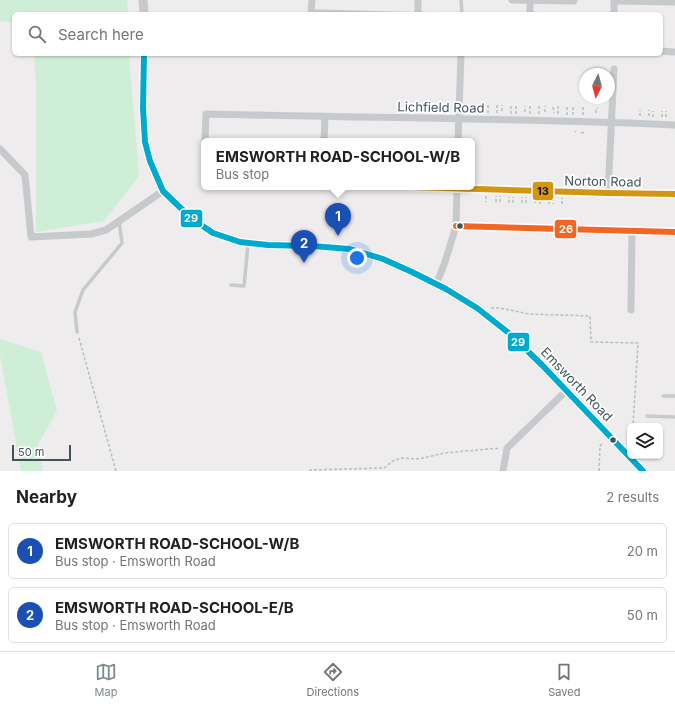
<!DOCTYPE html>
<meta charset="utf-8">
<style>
:root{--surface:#fff;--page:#f6f6f6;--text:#202124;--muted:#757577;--line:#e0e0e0;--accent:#7f898d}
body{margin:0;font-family:Inter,sans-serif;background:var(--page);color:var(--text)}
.controls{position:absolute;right:12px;bottom:12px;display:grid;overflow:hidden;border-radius:6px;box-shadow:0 1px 3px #0004}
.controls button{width:36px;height:36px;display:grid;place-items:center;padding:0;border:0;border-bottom:1px solid var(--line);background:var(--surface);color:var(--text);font:20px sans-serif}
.compass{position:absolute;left:579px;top:68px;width:36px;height:36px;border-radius:50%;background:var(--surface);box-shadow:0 1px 3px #0004;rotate:186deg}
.scale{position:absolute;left:12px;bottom:10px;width:59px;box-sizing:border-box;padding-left:4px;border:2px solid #43535a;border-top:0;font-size:11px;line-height:14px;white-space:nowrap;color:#43535a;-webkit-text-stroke:3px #fff;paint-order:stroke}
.you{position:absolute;left:357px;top:258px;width:14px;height:14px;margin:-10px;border:3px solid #fff;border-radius:50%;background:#1a73e8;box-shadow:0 0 0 6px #1a73e833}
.badge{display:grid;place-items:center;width:26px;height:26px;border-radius:50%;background:var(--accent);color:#fff;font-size:13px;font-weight:700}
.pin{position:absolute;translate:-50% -33px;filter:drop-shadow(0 1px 2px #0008)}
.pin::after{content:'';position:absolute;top:21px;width:14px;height:12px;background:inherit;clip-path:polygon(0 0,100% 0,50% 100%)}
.popup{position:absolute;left:201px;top:138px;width:274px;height:52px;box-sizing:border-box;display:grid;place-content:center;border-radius:6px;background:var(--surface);filter:drop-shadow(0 1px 3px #0005);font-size:13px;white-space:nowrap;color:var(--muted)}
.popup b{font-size:15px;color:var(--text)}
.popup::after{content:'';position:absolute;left:50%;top:100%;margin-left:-8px;border:8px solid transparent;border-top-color:var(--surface)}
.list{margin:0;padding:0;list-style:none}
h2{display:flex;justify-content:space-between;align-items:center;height:52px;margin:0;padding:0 16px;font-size:17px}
h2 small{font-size:13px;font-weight:400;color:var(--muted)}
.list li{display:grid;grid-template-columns:26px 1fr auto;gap:12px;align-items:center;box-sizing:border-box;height:56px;margin:0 8px 8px;padding:0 8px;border:1px solid var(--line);border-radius:6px}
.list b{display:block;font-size:15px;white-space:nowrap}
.list p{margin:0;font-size:13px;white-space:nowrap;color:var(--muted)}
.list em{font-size:13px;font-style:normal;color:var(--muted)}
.icon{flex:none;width:22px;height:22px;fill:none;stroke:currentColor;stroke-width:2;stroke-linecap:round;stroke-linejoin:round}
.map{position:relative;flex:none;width:675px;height:471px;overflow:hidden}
.search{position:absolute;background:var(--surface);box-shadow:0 1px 3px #0004;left:12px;right:12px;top:12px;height:44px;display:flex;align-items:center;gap:10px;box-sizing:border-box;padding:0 14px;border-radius:6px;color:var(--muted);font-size:15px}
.sheet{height:180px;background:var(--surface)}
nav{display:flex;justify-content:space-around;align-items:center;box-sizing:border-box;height:56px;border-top:1px solid var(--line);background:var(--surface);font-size:11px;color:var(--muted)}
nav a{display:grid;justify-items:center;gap:2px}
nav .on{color:var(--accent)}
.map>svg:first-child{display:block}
.green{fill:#ceefd5}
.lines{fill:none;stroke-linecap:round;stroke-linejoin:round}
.path{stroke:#b3c2bb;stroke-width:1.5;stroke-dasharray:3 2;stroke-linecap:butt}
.service{stroke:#c6cacc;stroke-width:3.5}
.minor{stroke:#c6cacc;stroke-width:7}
.tertiary{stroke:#c6cacc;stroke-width:9}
.bus-1-casing{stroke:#fff;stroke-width:9}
.bus-2-casing{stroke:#fff;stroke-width:9}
.bus-3-casing{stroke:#fff;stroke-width:9}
.bus-1{stroke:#00a9ce;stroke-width:6}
.bus-2{stroke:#d39512;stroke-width:6}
.bus-3{stroke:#f26522;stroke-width:6}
.bus-dot{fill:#43535a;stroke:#fff;stroke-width:1.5}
.labels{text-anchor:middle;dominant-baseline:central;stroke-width:3.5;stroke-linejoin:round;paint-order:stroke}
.street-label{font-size:13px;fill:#43535a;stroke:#fff}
.line-badge{stroke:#fff;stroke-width:1.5}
.badge-label{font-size:11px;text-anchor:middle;font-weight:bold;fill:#fff}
.pale-badge-label{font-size:11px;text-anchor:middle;font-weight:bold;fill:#111}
</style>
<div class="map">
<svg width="675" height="471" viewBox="0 0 675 471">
<rect width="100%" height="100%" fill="#eeeced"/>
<g class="green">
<polygon points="0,0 127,0 128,14 14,14 14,23 0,21"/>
<polygon points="34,54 129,54 139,176 104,221 36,232 36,87"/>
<polygon points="0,339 41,352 57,411 38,444 43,471 21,471 0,355"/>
</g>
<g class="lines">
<g class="path">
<polyline points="553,107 554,113"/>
<polyline points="502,111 502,105"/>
<polyline points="525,112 525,106"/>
<polyline points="545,112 545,106"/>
<polyline points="488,113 488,105"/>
<polyline points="497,113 497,105"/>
<polyline points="596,113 596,109 598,108"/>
<polyline points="511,114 511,106"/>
<polyline points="516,114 516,106"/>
<polyline points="530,114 530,106"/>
<polyline points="539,114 539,106"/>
<polyline points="558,114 558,106"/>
<polyline points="567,115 567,106"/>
<polyline points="573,115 573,107"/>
<polyline points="583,115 583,107"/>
<polyline points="640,116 640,110"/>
<polyline points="649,116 649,110"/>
<polyline points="653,117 653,111"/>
<polyline points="662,117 662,111"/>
<polyline points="666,117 666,111"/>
<polyline points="575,132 576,131"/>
<polyline points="581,133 586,132"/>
<polyline points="486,196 486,202"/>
<polyline points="553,198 553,204"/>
<polyline points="496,202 496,196"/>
<polyline points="500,202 500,196"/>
<polyline points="509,203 509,197"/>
<polyline points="513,203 513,197"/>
<polyline points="522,203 522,197"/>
<polyline points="526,203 526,197"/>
<polyline points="535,203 536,197"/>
<polyline points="540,204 540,197"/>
<polyline points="549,204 549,198"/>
<polyline points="562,204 562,198"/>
<polyline points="491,308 500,308 529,314 590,316 591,342 638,343 633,426"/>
<polyline points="79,338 116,471"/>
<polyline points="309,470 384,468 393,461 401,458 419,459 444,453 500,448"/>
<polyline points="599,471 600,446 603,442"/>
</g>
<g class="service">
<polyline points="461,0 462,14"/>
<polyline points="311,11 418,14"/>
<polyline points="231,285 244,286 248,244"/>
<polyline points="77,332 75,312 83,290 122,243 119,221"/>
<polyline points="663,396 675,396"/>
<polyline points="647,416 675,417"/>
</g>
<g class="minor">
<polyline points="512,0 574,1 574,0"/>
<polyline points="614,1 675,2"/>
<polyline points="311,14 312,0"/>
<polyline points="418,14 418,0"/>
<polyline points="530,14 530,0"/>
<polyline points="614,14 614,0"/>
<polyline points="661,51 675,52"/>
<path d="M205,141L206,114C362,118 519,118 675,125"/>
<polyline points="324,141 325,117"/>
<polyline points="458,141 461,54"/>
<polyline points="0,149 25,175 31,237 91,234 106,230 163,191"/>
<polyline points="411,187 608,193 675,194"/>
<polyline points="608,193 614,69"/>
<polyline points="456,226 675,232"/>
<polyline points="436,285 445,262 456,226 457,187"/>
<polyline points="631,310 632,231"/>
<polyline points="503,471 507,448 566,391"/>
</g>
<g class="tertiary">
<polyline points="143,0 144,14"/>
<polyline points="144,54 143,108 145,142 150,161 163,191 191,218 213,233 240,242 268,245 312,246 350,249 383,259 412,272 446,289 477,308 510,334 542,365 643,471"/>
</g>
<defs>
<polyline id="bus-1" points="144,54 143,108 145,142 150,161 163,191 191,218 213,233 240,242 268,245 312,246 350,249 383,259 412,272 446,289 477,308 510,334 542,365 643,471"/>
<polyline id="bus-2" points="411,187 608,193 675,194"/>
<polyline id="bus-3" points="456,226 675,232"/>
</defs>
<use href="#bus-1" class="bus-1-casing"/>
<use href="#bus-2" class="bus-2-casing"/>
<use href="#bus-3" class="bus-3-casing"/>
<use href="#bus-1" class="bus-1"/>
<use href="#bus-2" class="bus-2"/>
<use href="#bus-3" class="bus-3"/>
</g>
<g class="bus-dot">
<circle cx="460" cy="226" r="3.5"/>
<circle cx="613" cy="440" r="3.5"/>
</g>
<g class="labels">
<g class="street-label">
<text transform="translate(441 107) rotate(1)">Lichfield Road</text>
<text transform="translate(603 181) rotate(1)">Norton Road</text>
<text transform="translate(577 384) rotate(46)">Emsworth Road</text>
</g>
</g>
<g class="line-badge">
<rect x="532" y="181" width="22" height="20" rx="4" fill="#d39512"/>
<rect x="180" y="209" width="23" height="19" rx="4" fill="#00a9ce"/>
<rect x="554" y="219" width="23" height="20" rx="4" fill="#f26522"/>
<rect x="507" y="332" width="23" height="20" rx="4" fill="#00a9ce"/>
</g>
<g class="badge-label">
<text x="191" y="222">29</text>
<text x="566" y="233">26</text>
<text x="518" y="346">29</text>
</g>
<g class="pale-badge-label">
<text x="543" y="195">13</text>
</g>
</svg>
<div class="controls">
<button><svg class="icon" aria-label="layers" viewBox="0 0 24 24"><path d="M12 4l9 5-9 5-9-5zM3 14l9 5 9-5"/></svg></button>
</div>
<svg class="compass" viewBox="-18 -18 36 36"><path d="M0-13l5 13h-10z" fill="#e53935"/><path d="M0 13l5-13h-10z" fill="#757577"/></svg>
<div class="scale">50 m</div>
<div class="you"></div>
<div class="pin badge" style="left:338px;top:236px;background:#1a4fb4">1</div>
<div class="popup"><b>EMSWORTH ROAD-SCHOOL-W/B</b>Bus stop</div>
<div class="pin badge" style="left:304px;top:263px;background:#1a4fb4">2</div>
<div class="search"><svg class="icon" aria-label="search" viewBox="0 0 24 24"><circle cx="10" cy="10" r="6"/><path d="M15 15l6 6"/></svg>Search here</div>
</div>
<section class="sheet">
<h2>Nearby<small>2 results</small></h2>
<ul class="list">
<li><span class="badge" style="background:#1a4fb4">1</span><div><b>EMSWORTH ROAD-SCHOOL-W/B</b><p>Bus stop · Emsworth Road</p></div><em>20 m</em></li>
<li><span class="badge" style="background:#1a4fb4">2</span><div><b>EMSWORTH ROAD-SCHOOL-E/B</b><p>Bus stop · Emsworth Road</p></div><em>50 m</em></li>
</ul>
</section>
<nav>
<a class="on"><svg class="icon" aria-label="map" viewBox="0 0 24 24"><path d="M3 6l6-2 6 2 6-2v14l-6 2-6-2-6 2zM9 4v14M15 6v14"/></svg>Map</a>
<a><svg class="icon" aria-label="directions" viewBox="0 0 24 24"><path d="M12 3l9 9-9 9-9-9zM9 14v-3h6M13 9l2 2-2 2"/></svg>Directions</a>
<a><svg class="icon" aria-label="saved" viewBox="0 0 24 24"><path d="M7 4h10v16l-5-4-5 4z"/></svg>Saved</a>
</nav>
